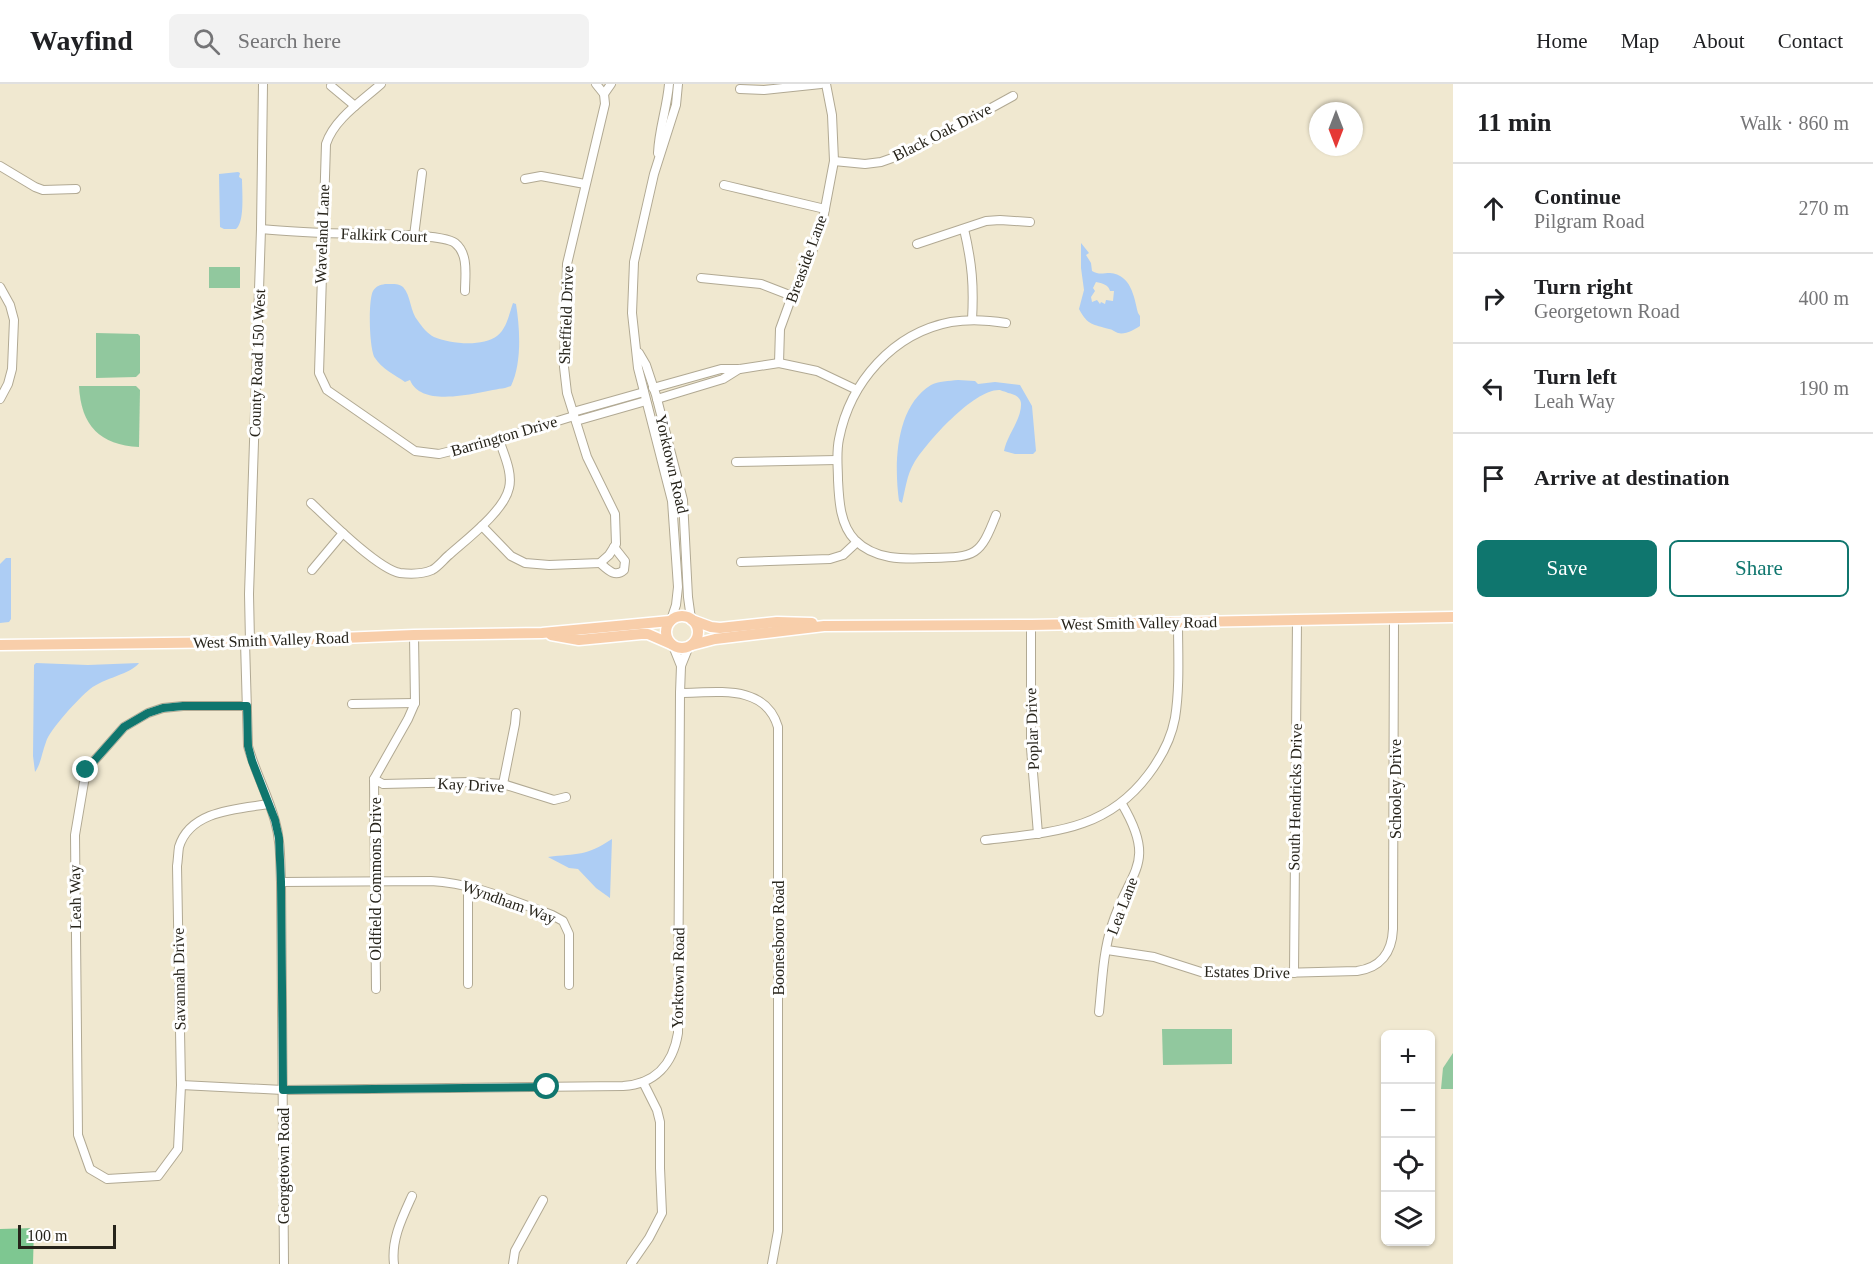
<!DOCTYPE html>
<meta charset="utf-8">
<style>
:root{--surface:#fff;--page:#f2f2f2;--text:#202124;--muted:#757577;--line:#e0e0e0;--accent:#0f766e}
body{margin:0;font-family:Georgia,serif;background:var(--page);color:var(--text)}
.controls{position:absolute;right:18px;bottom:18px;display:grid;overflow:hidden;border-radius:9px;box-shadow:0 2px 4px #0004}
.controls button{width:54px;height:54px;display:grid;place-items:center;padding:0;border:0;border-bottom:2px solid var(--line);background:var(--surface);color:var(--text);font:30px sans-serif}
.compass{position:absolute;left:1309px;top:18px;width:54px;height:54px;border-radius:50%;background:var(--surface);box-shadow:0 2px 4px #0004;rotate:180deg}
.scale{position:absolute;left:18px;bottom:15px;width:98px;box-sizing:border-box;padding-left:6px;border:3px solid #27241b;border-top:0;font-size:16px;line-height:21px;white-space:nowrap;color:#27241b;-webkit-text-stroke:4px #fff;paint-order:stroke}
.stop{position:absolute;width:18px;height:18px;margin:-14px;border:4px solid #0f766e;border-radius:50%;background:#fff}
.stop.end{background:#0f766e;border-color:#fff;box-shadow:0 2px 6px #0008}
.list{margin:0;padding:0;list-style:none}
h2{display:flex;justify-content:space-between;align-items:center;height:78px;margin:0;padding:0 24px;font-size:26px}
h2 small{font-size:20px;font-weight:400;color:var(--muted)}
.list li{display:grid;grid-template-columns:39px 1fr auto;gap:18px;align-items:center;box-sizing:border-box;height:90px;padding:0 24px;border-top:2px solid var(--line)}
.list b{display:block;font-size:22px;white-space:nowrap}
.list p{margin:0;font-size:20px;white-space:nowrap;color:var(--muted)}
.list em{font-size:20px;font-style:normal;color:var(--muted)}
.actions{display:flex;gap:12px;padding:18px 24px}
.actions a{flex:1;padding:14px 0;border:2px solid var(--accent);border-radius:9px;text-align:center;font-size:21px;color:var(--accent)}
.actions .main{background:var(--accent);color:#fff}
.icon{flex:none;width:33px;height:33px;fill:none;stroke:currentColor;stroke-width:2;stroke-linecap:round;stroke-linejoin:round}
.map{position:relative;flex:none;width:1453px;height:1180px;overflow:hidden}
header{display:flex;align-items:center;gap:36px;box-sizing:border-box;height:84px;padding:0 30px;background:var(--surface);border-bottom:2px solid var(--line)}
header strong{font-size:28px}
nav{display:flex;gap:33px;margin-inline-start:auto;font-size:21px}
.search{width:420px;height:54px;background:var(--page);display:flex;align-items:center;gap:15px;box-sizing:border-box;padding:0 21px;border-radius:9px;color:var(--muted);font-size:22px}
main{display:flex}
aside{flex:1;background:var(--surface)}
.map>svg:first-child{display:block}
.green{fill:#91c89e}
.forest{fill:#7ec791}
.water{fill:#adcdf4;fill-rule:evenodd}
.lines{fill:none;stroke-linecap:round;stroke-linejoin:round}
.minor-casing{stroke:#b1a993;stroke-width:10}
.major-casing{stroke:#fff;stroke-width:13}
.minor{stroke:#fff;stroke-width:8}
.major{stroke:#f8ceaa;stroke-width:10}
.route{stroke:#0f766e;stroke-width:8}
.labels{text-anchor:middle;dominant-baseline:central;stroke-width:6;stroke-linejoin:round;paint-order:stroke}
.street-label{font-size:16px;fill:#27241b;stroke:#fff}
</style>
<header>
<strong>Wayfind</strong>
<div class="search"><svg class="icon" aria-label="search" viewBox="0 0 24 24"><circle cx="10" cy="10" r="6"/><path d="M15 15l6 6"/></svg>Search here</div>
<nav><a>Home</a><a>Map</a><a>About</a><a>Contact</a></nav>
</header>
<main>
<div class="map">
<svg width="1453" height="1180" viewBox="0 0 1453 1180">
<rect width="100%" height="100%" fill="#f0e8d0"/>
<g class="green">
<rect x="209" y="183" width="31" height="21"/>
<polygon points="96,249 138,250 140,252 140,289 136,293 96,294"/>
<path d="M79,302H136L140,306L139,363C100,361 81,342 79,302Z"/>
<polygon points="1162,945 1232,945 1232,980 1163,981"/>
<polygon points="1453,969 1453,1005 1441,1005 1443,984"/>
</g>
<polygon class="forest" points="34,1144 33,1180 0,1180 0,1145"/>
<g class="water">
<path d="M238,88L240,89L239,93L242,95C242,107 245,138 236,145H224L220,143L219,90Z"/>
<path d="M1081,159L1089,169L1086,171L1091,179L1092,187C1099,191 1103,189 1110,189C1131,191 1134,212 1138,229L1140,232V242C1134,246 1125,251 1118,249C1115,248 1112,245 1109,245C1093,240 1088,242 1079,225L1084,206L1081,184ZM1096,198C1102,199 1109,201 1110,207H1114L1113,217L1106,216L1105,220L1101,218L1100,220L1097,216L1092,218L1091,213L1095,207L1093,204Z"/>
<path d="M385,200C391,200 399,199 403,203C411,211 410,228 418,237C422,243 428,250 434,253C450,260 483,263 497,252C507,244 509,230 513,219L516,220C520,245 522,279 511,302L505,304C481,307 422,326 410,296L405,298C395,291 381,284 375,274C369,265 368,216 373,207C376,202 380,201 385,200Z"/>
<path d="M958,296L975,297L978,300L995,298L1020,301L1032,322L1036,367L1033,370H1015L1004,367C1007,351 1022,335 1021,319C1020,312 1013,310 1008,309C1006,308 1000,306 999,306C973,306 927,358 914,379C907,390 905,407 902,419L899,417C894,381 895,323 931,301C938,297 949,297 958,296Z"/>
<polygon points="6,474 11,474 11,535 9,538 0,539 0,480"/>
<path d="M36,579L88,581L139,579C131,590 104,594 90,605C79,614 50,645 46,658C42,668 41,680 35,688L33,672L34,581Z"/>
<path d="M612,755L610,814L596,804L578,785L569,784L548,773C578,769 585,773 612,755Z"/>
</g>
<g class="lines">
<defs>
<g id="minor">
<path d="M381,0C362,17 334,35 326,60L319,289L327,306L415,367L439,370L499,355L574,332"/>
<polyline points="331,2 355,22"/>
<polyline points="740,5 764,6 821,0"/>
<polyline points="604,10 611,0"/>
<path d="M658,69C659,45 667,24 669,0"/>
<polyline points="834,77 865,80 881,78 898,72 973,34 1013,12"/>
<polyline points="0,82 35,103 43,106 76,105"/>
<polyline points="525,95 541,92 585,100"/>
<polyline points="724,101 825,125"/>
<path d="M261,145C282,147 302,148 322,149C345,150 441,148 455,159C469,170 465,192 465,207"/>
<path d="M964,145C972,179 974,202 972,236"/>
<polyline points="414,152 422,89"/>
<polyline points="917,160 986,137 1000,136 1030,138"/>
<polyline points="701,194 761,200 792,212"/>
<polyline points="0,203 10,221 14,236 12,285 8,300 0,315"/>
<polyline points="639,269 646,281 656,311 683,416 688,513 691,535"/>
<polyline points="779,279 780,245 792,212 812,168 824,130 834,77 832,31 826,0"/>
<polyline points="653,304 721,285 740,285 779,279 817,287 857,306"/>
<polyline points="657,315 723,295 739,285"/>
<polyline points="573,328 644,308"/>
<polyline points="576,337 646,317"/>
<polyline points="736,378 837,376"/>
<path d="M311,419C329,436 378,485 400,489C409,490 423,490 432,486C438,483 444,475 449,471C467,455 504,427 509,404C513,388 503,369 499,355"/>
<path d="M996,431C980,472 976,473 932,474C905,475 876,477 855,456C840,441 839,416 838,396C838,383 836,369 839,355C850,298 893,249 951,238C969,235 988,236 1006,239"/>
<polyline points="482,442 511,472 525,479 549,481 600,479 609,471 616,460 615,430 587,373 567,309 564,283 567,180 605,20 604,10 596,0"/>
<polyline points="741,478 830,475 843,471 857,458"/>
<path d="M600,479C608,486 615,494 624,486L625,477L614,463"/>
<polyline points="312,486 343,449"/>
<polyline points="671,536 676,521 678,503 672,417 638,284 632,229 634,178 654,90 676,21 678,0"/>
<polyline points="1031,541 1031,664 1038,750"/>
<path d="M245,558L248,662C255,688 268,711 275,737C281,757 280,777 281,798L284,1180"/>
<polyline points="250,558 249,510 261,145 263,0"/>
<polyline points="673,562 681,582"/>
<path d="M680,609C716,609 765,599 778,643V1147L772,1180"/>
<polyline points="352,620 415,619"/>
<path d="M247,622H183L163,624L148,629L124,643L86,686L75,751L78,1051L90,1085L107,1095L158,1092L178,1065L181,1001L177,782C178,776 178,769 179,763C190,726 238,725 269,720"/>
<polyline points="374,695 383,700 471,698 503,700 554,716 566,713"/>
<polyline points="503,700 515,640 516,629"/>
<path d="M985,756C1050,748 1105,748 1148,691C1161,674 1171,656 1175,634C1180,603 1178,570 1178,538"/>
<path d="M281,798L431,797C473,799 513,817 552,831L563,837L569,850V901"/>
<path d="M1107,866L1154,873L1201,888L1242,890L1357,887C1380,884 1392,869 1393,845L1394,534"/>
<polyline points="1294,889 1297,536"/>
<polyline points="468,900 468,802"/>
<polyline points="376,905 374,695 408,635 415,619 414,551"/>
<path d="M1099,928C1102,900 1103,867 1112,841C1129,786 1158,781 1122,720"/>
<path d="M181,1001L283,1006L623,1002C655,1000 673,980 678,949L680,609L681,582L689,562"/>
<path d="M394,1180C391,1156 402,1134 412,1112"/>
<polyline points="513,1180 515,1167 543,1116"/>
<polyline points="631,1180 649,1154 662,1129 660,1084 660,1038 657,1026 643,998"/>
</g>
<g id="major">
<circle cx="682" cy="548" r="16"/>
<polyline points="692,536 711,543 720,544 777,538 812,539"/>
<polyline points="551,551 579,556 641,550 648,550 671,560"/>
<polyline points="0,561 245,558 414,551 542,549 670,537"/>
<polyline points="692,561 715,555 824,542 1031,541 1453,533"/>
</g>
</defs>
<use href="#minor" class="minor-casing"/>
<use href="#major" class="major-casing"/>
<use href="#minor" class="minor"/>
<use href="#major" class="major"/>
</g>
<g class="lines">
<polyline class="route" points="86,686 124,643 148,629 163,624 183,622 247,622 248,662 252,677 275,736 279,754 281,798 283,1006 547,1003"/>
</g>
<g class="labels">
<g class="street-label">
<text transform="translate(942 48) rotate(-27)">Black Oak Drive</text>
<text transform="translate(322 150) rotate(-88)">Waveland Lane</text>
<text transform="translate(384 151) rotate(2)">Falkirk Court</text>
<text transform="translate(806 175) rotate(-70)">Breaside Lane</text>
<text transform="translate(566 231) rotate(-88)">Sheffield Drive</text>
<text transform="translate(257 279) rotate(-88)">County Road 150 West</text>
<text transform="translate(504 352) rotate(-16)">Barrington Drive</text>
<text transform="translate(672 380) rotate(77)">Yorktown Road</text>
<text transform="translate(1139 539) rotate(-1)">West Smith Valley Road</text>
<text transform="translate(271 556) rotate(-2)">West Smith Valley Road</text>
<text transform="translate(1032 645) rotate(-92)">Poplar Drive</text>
<text transform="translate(471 701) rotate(3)">Kay Drive</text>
<text transform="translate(1395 705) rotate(-90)">Schooley Drive</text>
<text transform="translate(1295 713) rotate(-89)">South Hendricks Drive</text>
<text transform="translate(375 795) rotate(-90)">Oldfield Commons Drive</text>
<text transform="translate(75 813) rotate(-91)">Leah Way</text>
<text transform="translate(509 818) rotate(20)">Wyndham Way</text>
<text transform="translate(1122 822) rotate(-69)">Lea Lane</text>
<text transform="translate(778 854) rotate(-90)">Boonesboro Road</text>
<text transform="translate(1247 888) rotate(1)">Estates Drive</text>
<text transform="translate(678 894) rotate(-89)">Yorktown Road</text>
<text transform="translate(179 895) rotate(-91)">Savannah Drive</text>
<text transform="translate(283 1082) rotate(-90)">Georgetown Road</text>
</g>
</g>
</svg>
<div class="controls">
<button>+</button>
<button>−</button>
<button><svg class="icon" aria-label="locate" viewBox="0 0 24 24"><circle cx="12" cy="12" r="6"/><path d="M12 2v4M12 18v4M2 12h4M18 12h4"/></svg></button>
<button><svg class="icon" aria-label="layers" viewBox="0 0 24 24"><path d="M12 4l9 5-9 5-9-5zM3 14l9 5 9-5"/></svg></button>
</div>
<svg class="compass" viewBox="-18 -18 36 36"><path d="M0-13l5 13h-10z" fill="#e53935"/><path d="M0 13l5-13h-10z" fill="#757577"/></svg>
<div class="scale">100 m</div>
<div class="stop" style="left:547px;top:1003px"></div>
<div class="stop end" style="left:86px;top:686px"></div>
</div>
<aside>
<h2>11 min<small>Walk · 860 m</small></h2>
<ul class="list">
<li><svg class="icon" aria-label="ahead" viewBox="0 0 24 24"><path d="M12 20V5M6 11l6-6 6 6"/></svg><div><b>Continue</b><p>Pilgram Road</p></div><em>270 m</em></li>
<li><svg class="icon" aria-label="right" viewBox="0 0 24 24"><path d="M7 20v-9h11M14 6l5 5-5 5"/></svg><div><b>Turn right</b><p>Georgetown Road</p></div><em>400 m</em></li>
<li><svg class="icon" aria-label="left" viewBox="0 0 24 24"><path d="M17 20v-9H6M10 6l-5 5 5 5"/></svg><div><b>Turn left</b><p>Leah Way</p></div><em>190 m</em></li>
<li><svg class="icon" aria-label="arrive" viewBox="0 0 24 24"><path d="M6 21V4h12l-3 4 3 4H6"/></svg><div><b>Arrive at destination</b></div></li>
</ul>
<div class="actions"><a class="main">Save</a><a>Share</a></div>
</aside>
</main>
